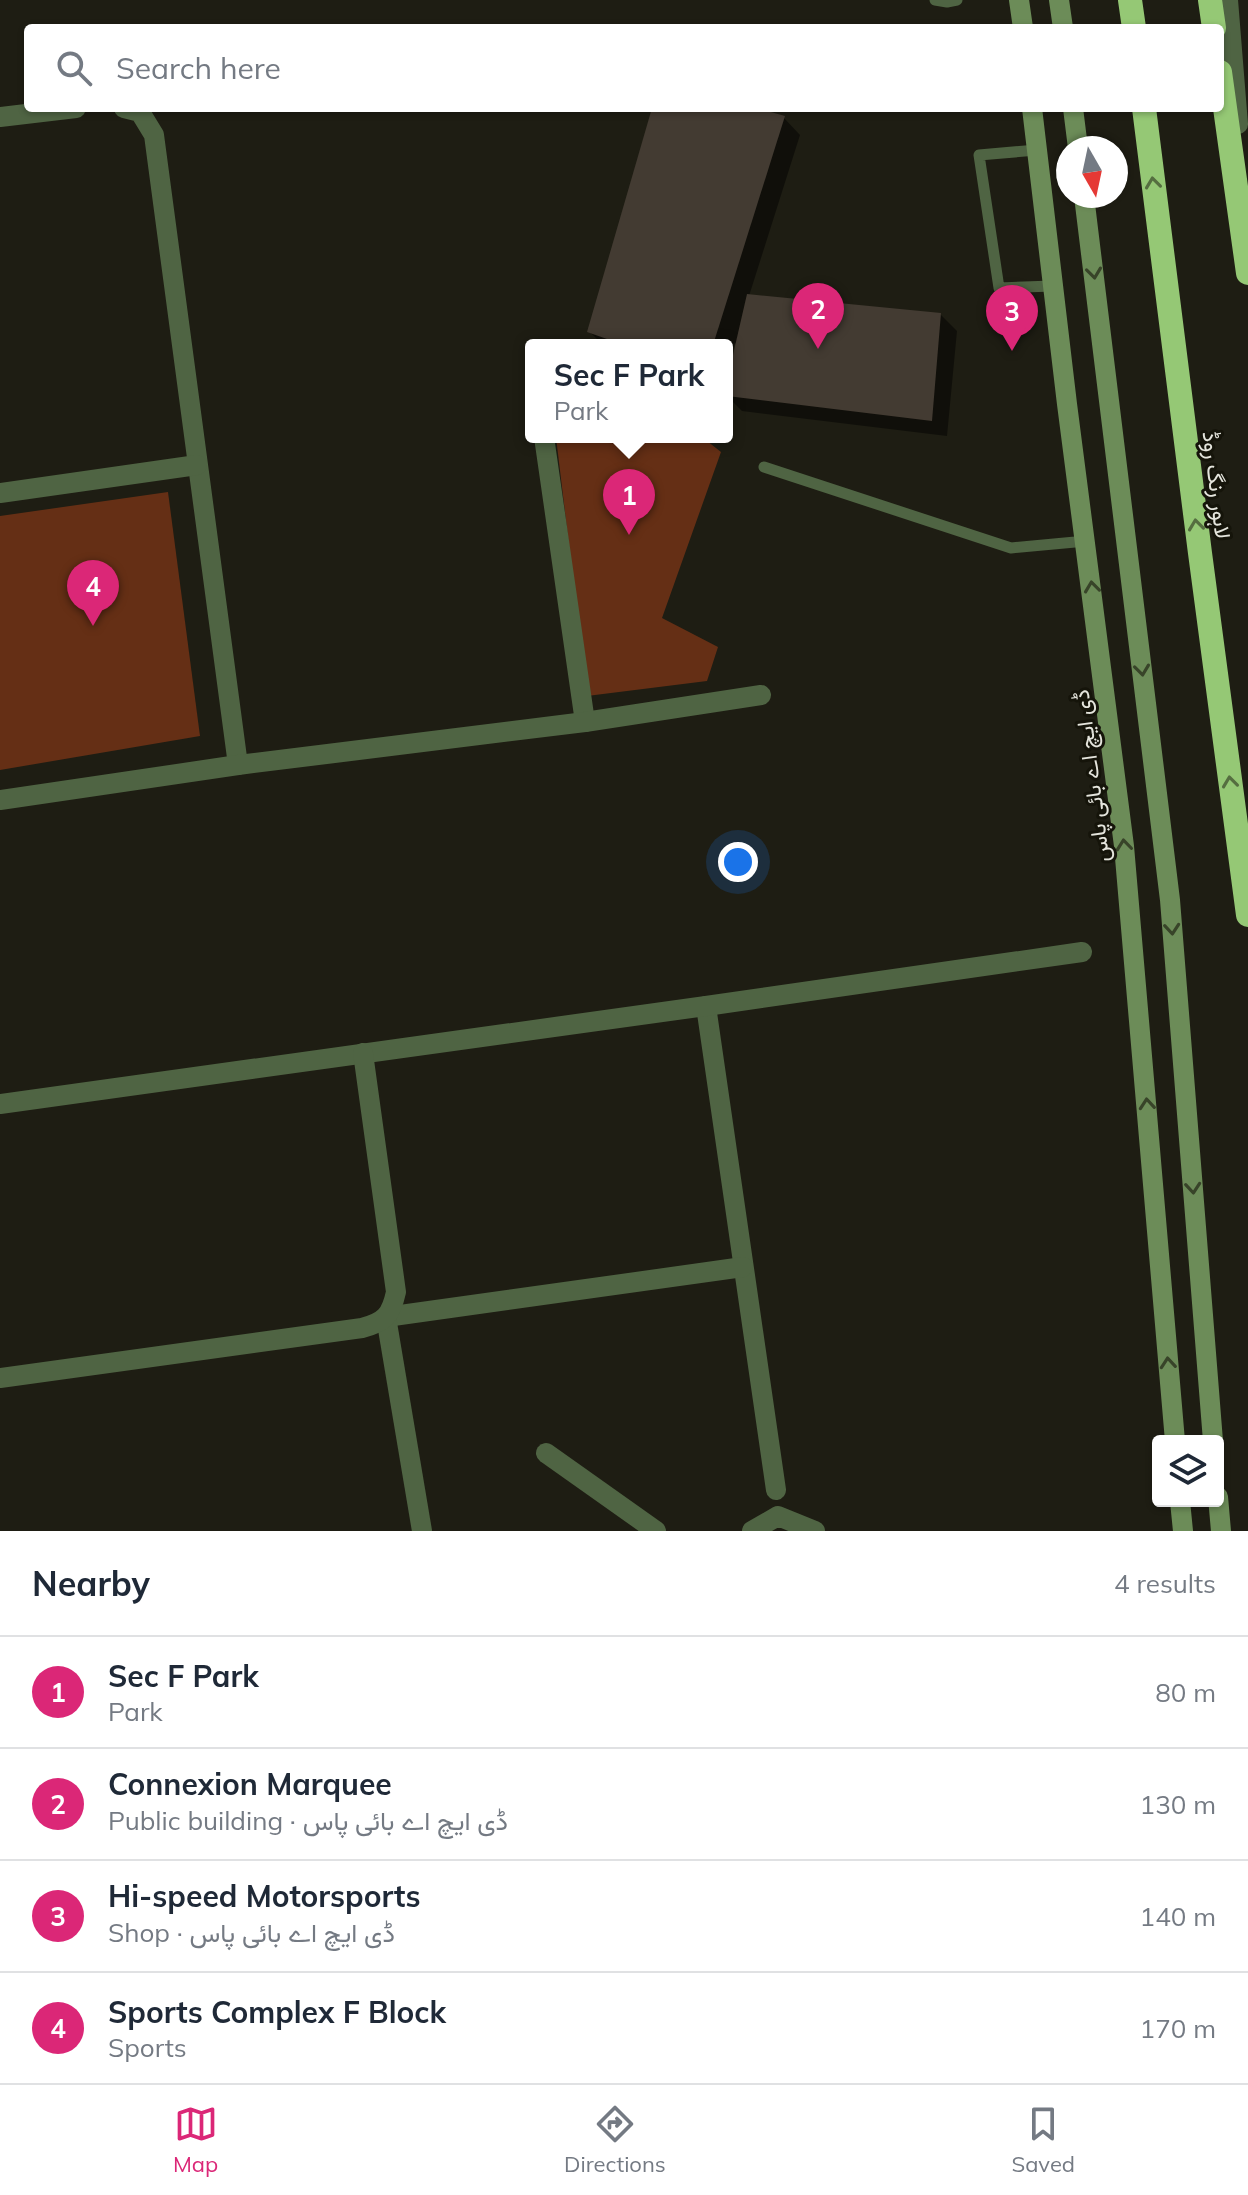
<!DOCTYPE html>
<meta charset="utf-8">
<style>
:root{--surface:#fff;--page:#f6f6f7;--text:#1f2937;--muted:#747a83;--line:#e0e1e3;--accent:#db2777}
body{margin:0;font-family:Mulish,Vazirmatn,sans-serif;background:var(--page);color:var(--text)}
.controls{position:absolute;right:24px;bottom:24px;display:grid;overflow:hidden;border-radius:8px;box-shadow:0 2px 6px #0004}
.controls button{width:72px;height:72px;display:grid;place-items:center;padding:0;border:0;border-bottom:2px solid var(--line);background:var(--surface);color:var(--text);font:40px sans-serif}
.compass{position:absolute;left:1056px;top:136px;width:72px;height:72px;border-radius:50%;background:var(--surface);box-shadow:0 2px 6px #0004;rotate:171deg}
.you{position:absolute;left:738px;top:862px;width:28px;height:28px;margin:-20px;border:6px solid #fff;border-radius:50%;background:#1a73e8;box-shadow:0 0 0 12px #1a73e833}
.badge{display:grid;place-items:center;width:52px;height:52px;border-radius:50%;background:var(--accent);color:#fff;font-size:26px;font-weight:700}
.pin{position:absolute;translate:-50% -66px;filter:drop-shadow(0 2px 4px #0008)}
.pin::after{content:'';position:absolute;top:42px;width:28px;height:24px;background:inherit;clip-path:polygon(0 0,100% 0,50% 100%)}
.popup{position:absolute;left:525px;top:339px;width:208px;height:104px;box-sizing:border-box;display:grid;place-content:center;border-radius:8px;background:var(--surface);filter:drop-shadow(0 2px 6px #0005);font-size:26px;white-space:nowrap;color:var(--muted)}
.popup b{font-size:30px;color:var(--text)}
.popup::after{content:'';position:absolute;left:50%;top:100%;margin-left:-16px;border:16px solid transparent;border-top-color:var(--surface)}
.list{margin:0;padding:0;list-style:none}
h2{display:flex;justify-content:space-between;align-items:center;height:104px;margin:0;padding:0 32px;font-size:34px}
h2 small{font-size:26px;font-weight:400;color:var(--muted)}
.list li{display:grid;grid-template-columns:52px 1fr auto;gap:24px;align-items:center;box-sizing:border-box;height:112px;padding:0 32px;border-top:2px solid var(--line)}
.list b{display:block;font-size:30px;white-space:nowrap}
.list p{margin:0;font-size:26px;white-space:nowrap;color:var(--muted)}
.list em{font-size:26px;font-style:normal;color:var(--muted)}
.icon{flex:none;width:44px;height:44px;fill:none;stroke:currentColor;stroke-width:2;stroke-linecap:round;stroke-linejoin:round}
.map{position:relative;flex:none;width:1248px;height:1531px;overflow:hidden}
.search{position:absolute;background:var(--surface);box-shadow:0 2px 6px #0004;left:24px;right:24px;top:24px;height:88px;display:flex;align-items:center;gap:20px;box-sizing:border-box;padding:0 28px;border-radius:8px;color:var(--muted);font-size:30px}
.sheet{height:552px;background:var(--surface)}
nav{display:flex;justify-content:space-around;align-items:center;box-sizing:border-box;height:112px;border-top:2px solid var(--line);background:var(--surface);font-size:22px;color:var(--muted)}
nav a{display:grid;justify-items:center;gap:4px}
nav .on{color:var(--accent)}
.map>svg:first-child{display:block}
.green{fill:#652f15}
.shadow{fill:#0007}
.building{fill:#433b32}
.lines{fill:none;stroke-linecap:round;stroke-linejoin:round}
.service{stroke:#4f6443;stroke-width:11}
.minor{stroke:#4f6443;stroke-width:20}
.secondary{stroke:#6c8c58;stroke-width:20}
.motorway{stroke:#95c875;stroke-width:24}
.oneway{stroke:#556e40}
.oneway2{stroke:#384429}
.labels{text-anchor:middle;dominant-baseline:central;stroke-width:6;stroke-linejoin:round;paint-order:stroke}
.street-label{font-size:22px;fill:#e5e5dd;stroke:#15140a}
</style>
<div class="map">
<svg width="1248" height="1531" viewBox="0 0 1248 1531">
<rect width="100%" height="100%" fill="#1e1d13"/>
<g class="green">
<polygon points="556,437 702,437 721,452 662,618 718,647 707,681 587,696"/>
<polygon points="168,492 200,736 0,770 0,516"/>
</g>
<polygon class="shadow" points="654,108 751,108 784,118 800,135 749,296 941,315 957,331 947,436 742,411 727,396 738,344 735,343 727,367 727,345 603,345 589,331"/>
<g class="building">
<polygon points="652,108 757,108 785,116 713,345 624,345 587,332"/>
<polygon points="747,294 941,313 932,421 727,396 727,381"/>
</g>
<g class="lines">
<g class="service">
<polyline points="935,0 947,2 957,0"/>
<polyline points="1037,150 979,155 999,288 1053,286"/>
<polyline points="764,467 1011,548 1086,541"/>
</g>
<g class="minor">
<polyline points="1228,0 1238,124"/>
<polyline points="124,108 140,112 154,135 238,765"/>
<polyline points="0,117 76,108"/>
<polyline points="544,437 585,722"/>
<polyline points="0,493 197,465"/>
<polyline points="0,800 238,765 585,722 761,695"/>
<polyline points="706,1006 776,1490"/>
<polyline points="0,1104 706,1006 1082,952"/>
<polyline points="386,1317 743,1267"/>
<polyline points="386,1317 422,1531"/>
<path d="M0,1378L362,1328C385,1322 391,1315 396,1292L363,1053"/>
<polyline points="546,1453 656,1531"/>
<polyline points="752,1531 778,1516 815,1531"/>
</g>
<g class="secondary">
<polyline points="1019,0 1023,28"/>
<polyline points="1059,0 1063,28"/>
<polyline points="1032,108 1067,404 1124,846 1175,1441"/>
<polyline points="1073,108 1078,148"/>
<polyline points="1084,196 1170,900 1213,1441"/>
<polyline points="1218,1497 1221,1531"/>
<polyline points="1180,1501 1183,1531"/>
</g>
<g class="motorway">
<polyline points="1130,0 1134,28"/>
<polyline points="1210,0 1214,28"/>
<polyline points="1220,72 1248,273"/>
<polyline points="1144,108 1200,553 1248,915"/>
</g>
</g>
<defs><path id="oneway-chevron" d="M-2-3.5L2.5 0L-2 3.5" fill="none" stroke-width="1.6" stroke-linecap="round" stroke-linejoin="round" transform="scale(2)"/></defs>
<g class="oneway">
<use href="#oneway-chevron" transform="translate(1153 183) rotate(-97)"/>
<use href="#oneway-chevron" transform="translate(1196 525) rotate(-97)"/>
<use href="#oneway-chevron" transform="translate(1230 782) rotate(-97)"/>
</g>
<g class="oneway2">
<use href="#oneway-chevron" transform="translate(1094 273) rotate(83)"/>
<use href="#oneway-chevron" transform="translate(1092 587) rotate(-97)"/>
<use href="#oneway-chevron" transform="translate(1142 670) rotate(83)"/>
<use href="#oneway-chevron" transform="translate(1124 845) rotate(-96)"/>
<use href="#oneway-chevron" transform="translate(1172 929) rotate(85)"/>
<use href="#oneway-chevron" transform="translate(1147 1104) rotate(-95)"/>
<use href="#oneway-chevron" transform="translate(1193 1188) rotate(85)"/>
<use href="#oneway-chevron" transform="translate(1168 1363) rotate(-95)"/>
</g>
<g class="labels">
<g class="street-label">
<text transform="translate(1217 485) rotate(83)">لاہور رنگ روڈ</text>
<text transform="translate(1091 776) rotate(-97)">ڈی ایچ اے بائی پاس</text>
</g>
</g>
</svg>
<div class="controls">
<button><svg class="icon" aria-label="layers" viewBox="0 0 24 24"><path d="M12 4l9 5-9 5-9-5zM3 14l9 5 9-5"/></svg></button>
</div>
<svg class="compass" viewBox="-18 -18 36 36"><path d="M0-13l5 13h-10z" fill="#e53935"/><path d="M0 13l5-13h-10z" fill="#747a83"/></svg>
<div class="you"></div>
<div class="pin badge" style="left:629px;top:535px">1</div>
<div class="popup"><b>Sec F Park</b>Park</div>
<div class="pin badge" style="left:818px;top:349px">2</div>
<div class="pin badge" style="left:1012px;top:351px">3</div>
<div class="pin badge" style="left:93px;top:626px">4</div>
<div class="search"><svg class="icon" aria-label="search" viewBox="0 0 24 24"><circle cx="10" cy="10" r="6"/><path d="M15 15l6 6"/></svg>Search here</div>
</div>
<section class="sheet">
<h2>Nearby<small>4 results</small></h2>
<ul class="list">
<li><span class="badge">1</span><div><b>Sec F Park</b><p>Park</p></div><em>80 m</em></li>
<li><span class="badge">2</span><div><b>Connexion Marquee</b><p>Public building · ڈی ایچ اے بائی پاس</p></div><em>130 m</em></li>
<li><span class="badge">3</span><div><b>Hi-speed Motorsports</b><p>Shop · ڈی ایچ اے بائی پاس</p></div><em>140 m</em></li>
<li><span class="badge">4</span><div><b>Sports Complex F Block</b><p>Sports</p></div><em>170 m</em></li>
</ul>
</section>
<nav>
<a class="on"><svg class="icon" aria-label="map" viewBox="0 0 24 24"><path d="M3 6l6-2 6 2 6-2v14l-6 2-6-2-6 2zM9 4v14M15 6v14"/></svg>Map</a>
<a><svg class="icon" aria-label="directions" viewBox="0 0 24 24"><path d="M12 3l9 9-9 9-9-9zM9 14v-3h6M13 9l2 2-2 2"/></svg>Directions</a>
<a><svg class="icon" aria-label="saved" viewBox="0 0 24 24"><path d="M7 4h10v16l-5-4-5 4z"/></svg>Saved</a>
</nav>
